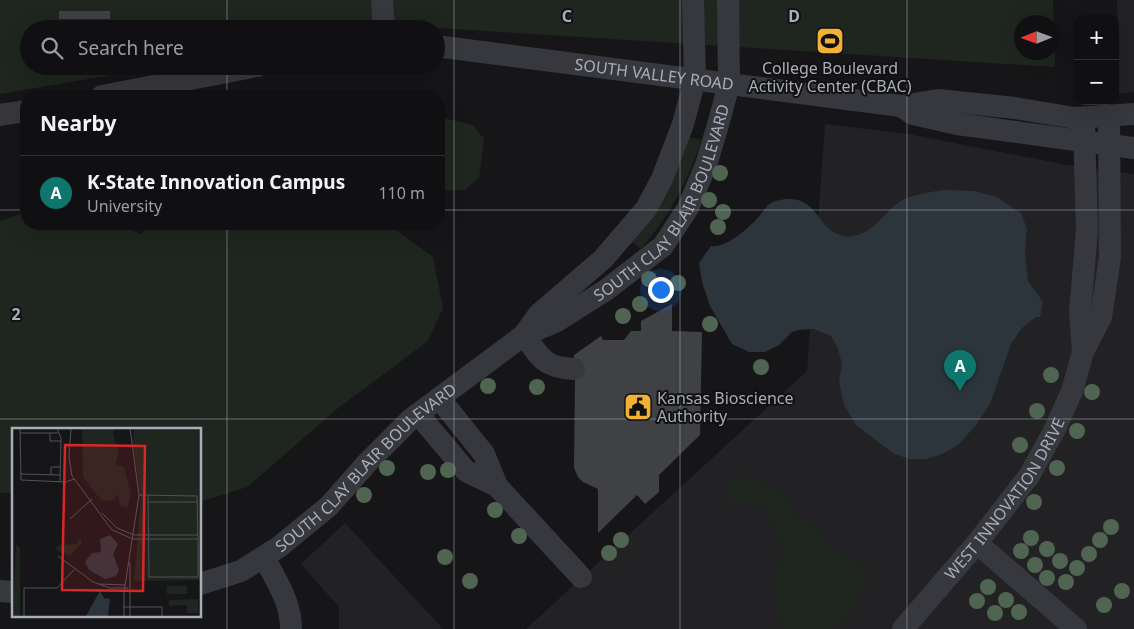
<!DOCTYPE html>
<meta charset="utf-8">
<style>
:root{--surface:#101012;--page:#1e1e20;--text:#f1f3f6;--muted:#9c9d9f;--line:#303032;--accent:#0f766e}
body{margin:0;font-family:"Noto Sans",sans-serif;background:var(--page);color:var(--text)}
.controls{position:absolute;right:15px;top:15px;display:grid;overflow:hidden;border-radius:10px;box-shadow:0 5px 20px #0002}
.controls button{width:45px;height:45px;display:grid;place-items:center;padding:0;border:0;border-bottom:1px solid var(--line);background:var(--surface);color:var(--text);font:25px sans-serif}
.compass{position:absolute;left:1014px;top:15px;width:45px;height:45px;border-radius:50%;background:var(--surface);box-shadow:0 5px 20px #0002;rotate:269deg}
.you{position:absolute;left:660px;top:289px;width:18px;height:18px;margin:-12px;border:4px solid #fff;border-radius:50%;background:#1a73e8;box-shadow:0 0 0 8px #1a73e833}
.badge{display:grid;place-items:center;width:32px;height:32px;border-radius:50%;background:var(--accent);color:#fff;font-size:16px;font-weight:700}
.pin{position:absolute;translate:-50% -41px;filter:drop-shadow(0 1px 2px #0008)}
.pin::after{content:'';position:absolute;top:26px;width:18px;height:15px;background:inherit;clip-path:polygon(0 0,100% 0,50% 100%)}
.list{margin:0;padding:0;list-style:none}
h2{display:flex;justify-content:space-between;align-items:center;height:65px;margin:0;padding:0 20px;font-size:21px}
h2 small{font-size:16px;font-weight:400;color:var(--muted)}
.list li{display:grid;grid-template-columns:32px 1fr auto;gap:15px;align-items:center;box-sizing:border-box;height:75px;padding:0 20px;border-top:1px solid var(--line)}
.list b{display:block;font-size:19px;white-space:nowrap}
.list p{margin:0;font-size:16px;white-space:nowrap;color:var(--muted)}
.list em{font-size:16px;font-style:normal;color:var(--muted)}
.icon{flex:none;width:28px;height:28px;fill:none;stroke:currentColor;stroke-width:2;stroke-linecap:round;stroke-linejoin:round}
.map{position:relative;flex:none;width:1134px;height:629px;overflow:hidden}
.search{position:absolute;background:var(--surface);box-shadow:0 5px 20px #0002;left:20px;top:20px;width:425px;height:55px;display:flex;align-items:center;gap:12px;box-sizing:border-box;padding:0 18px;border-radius:28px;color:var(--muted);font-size:19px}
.panel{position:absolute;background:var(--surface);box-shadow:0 5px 20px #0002;left:20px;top:90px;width:425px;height:140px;border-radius:20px}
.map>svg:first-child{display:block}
.built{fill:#222225}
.green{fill:#1e261f;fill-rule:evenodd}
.water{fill:#2c353c}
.building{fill:#404145}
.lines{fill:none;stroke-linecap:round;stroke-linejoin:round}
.minor{stroke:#37383d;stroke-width:22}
.tree{fill:#506452}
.grid{fill:none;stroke:#a8adb8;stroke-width:1;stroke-opacity:0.55}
.labels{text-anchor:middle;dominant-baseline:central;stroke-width:4;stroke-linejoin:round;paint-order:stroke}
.poi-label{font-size:16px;fill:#a8adb8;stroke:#111113}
.street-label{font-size:16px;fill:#a8adb8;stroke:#111113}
.inset-road{fill:none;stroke:#505258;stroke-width:1}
.view{fill:#d62828;fill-opacity:0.15;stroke:#d62828;stroke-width:2.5}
.inset-edge{fill:none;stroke:#a8adb8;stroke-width:2.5}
.grid-label{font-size:16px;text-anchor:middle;font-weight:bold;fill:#a8adb8;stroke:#111113;stroke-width:4;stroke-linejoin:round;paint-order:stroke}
</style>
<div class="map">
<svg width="1134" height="629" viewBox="0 0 1134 629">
<rect width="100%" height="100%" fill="#161618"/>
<g class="built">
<polygon points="1117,0 1134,0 1134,92 1119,94"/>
<polygon points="825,124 908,134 1067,165 1134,174 1134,629 526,629 807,371"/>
<polygon points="345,523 443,629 339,629 339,607 301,564"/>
</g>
<g class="green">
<path d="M0,0H1053L1055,67L406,26L387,29H29V66H165L0,94ZM1022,22H1052V52H1022Z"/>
<polygon points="439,117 473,125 484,139 479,178 465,190 439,190"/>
<path d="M689,137L701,140C689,181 668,217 641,249L631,241Z"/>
<polygon points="26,212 26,224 114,224 142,234 145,224 388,224 433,257 443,308 428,341 337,409 247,487 200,502 200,429 14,429 14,493 0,493 0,221"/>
<path d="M743,475L752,477L785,496L798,518L803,522L815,526L831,550L847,556L865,567L869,574L867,584L862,590L855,610L846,619L831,629H781C781,624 780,619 779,614C777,605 772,596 772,588C771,576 779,569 781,558C783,548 775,523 769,514C759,500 745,507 733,502C730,501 727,497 726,494C724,484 736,480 743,475Z"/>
</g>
<path class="water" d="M945,190L974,191L996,197L1021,213L1027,229L1025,253L1028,281L1043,302L1040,317H1036L1022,328L1011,344L990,404L976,425L958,445L942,454L926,459H910L894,454L856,425L844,405L839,381L842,365L838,348L831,336L814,329L798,330L792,332L779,345L765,352H749L732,344L710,306L702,282L699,263L711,246C728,248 751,226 761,214C764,211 767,205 771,203C776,200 784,199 790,199C819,199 819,233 844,236C870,240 882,213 901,201C914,194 931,192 945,190Z"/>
<g class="building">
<rect x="59" y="11" width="51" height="8"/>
<polygon points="672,304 672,331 702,332 700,435 659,475 659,492 645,504 637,495 598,533 598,489 583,482 578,477 574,468 575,379 573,379 574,355 601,336 603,340 624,340 631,331 641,331 641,321"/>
</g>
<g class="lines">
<g class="minor">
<polyline points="382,0 384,29"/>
<path id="s1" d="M436,46L901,106L938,100L1015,108L1075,118L1134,114"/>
<polyline points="102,96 257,66"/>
<polyline points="901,106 913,114 957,124 1134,148"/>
<polyline points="0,115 26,111"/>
<polyline points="524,335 539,314 603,259 646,209 662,179 683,124 695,79 693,0"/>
<path d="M524,335C541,358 543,367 574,369"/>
<polyline points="1083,351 1080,311 1087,231 1084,126"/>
<polyline points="439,398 484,454 497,486 581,577"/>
<polyline points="418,414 466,471 497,486"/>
<polyline points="977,543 1076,629"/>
<path d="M264,557C276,581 291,601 291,629"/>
<path id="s2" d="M200,584L241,571L279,547L329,506L367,463L411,419L524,335L557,321L606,290L663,246L688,208L706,165L718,125L729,84L728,0"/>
<polyline points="0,591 14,592"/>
<path id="s3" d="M903,629L977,543L1029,476L1054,431L1072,391L1083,352L1101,317L1110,257L1109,116"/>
</g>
</g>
<g class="tree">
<circle cx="720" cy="173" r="8"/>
<circle cx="709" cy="200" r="8"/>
<circle cx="723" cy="212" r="8"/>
<circle cx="718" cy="227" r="8"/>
<circle cx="649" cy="279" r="8"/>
<circle cx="678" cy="283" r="8"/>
<circle cx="640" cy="304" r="8"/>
<circle cx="623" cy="316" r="8"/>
<circle cx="710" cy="324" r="8"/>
<circle cx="761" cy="367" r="8"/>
<circle cx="1051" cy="375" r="8"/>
<circle cx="488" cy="386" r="8"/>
<circle cx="537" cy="387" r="8"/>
<circle cx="1092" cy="392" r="8"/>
<circle cx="1037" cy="411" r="8"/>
<circle cx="1077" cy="431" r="8"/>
<circle cx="1020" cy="445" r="8"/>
<circle cx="387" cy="468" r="8"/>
<circle cx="1057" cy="468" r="8"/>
<circle cx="448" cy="470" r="8"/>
<circle cx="428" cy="472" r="8"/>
<circle cx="364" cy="495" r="8"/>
<circle cx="1034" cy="502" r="8"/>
<circle cx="495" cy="510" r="8"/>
<circle cx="1111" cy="527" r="8"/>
<circle cx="519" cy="536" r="8"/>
<circle cx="1031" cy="538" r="8"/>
<circle cx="621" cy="540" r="8"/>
<circle cx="1100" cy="540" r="8"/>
<circle cx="1047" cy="549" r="8"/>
<circle cx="1021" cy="551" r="8"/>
<circle cx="609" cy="553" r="8"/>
<circle cx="1089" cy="554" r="8"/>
<circle cx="445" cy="557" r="8"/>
<circle cx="1060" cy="561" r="8"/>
<circle cx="1035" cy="565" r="8"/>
<circle cx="1077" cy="568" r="8"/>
<circle cx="1047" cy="578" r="8"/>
<circle cx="470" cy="581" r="8"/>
<circle cx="1066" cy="582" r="8"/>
<circle cx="988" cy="587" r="8"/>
<circle cx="1122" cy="591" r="8"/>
<circle cx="1006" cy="600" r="8"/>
<circle cx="977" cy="601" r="8"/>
<circle cx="1104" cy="605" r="8"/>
<circle cx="1019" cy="612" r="8"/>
<circle cx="995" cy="613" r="8"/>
</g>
<path class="grid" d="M227,0V29M454,0V629M680,0V629M907,0V629M227,66V96M0,210H26M439,210H1134M227,224V629M0,419H1134"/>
<defs>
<symbol id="stadium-square" viewBox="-11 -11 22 22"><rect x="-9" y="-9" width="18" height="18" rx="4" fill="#f2b134" stroke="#111113"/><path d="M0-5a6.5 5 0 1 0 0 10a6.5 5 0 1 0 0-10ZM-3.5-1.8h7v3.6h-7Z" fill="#111"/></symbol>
<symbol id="civic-square" viewBox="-11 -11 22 22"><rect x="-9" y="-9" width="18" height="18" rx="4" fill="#f2b134" stroke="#111113"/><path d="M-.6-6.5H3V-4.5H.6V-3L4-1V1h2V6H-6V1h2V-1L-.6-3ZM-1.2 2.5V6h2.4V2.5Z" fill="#111"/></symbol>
</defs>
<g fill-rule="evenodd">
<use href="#stadium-square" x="814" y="25" width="32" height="32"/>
<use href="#civic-square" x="622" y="391" width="32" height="32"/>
</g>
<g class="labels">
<g class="poi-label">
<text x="830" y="68">College Boulevard<tspan x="830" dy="18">Activity Center (CBAC)</tspan></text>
<text x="657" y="398" text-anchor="start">Kansas Bioscience<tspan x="657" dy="18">Authority</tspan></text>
</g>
<g class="street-label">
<text stroke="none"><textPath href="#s1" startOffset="220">SOUTH VALLEY ROAD</textPath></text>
<text stroke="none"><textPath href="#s2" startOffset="614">SOUTH CLAY BLAIR BOULEVARD</textPath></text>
<text stroke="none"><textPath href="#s2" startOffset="206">SOUTH CLAY BLAIR BOULEVARD</textPath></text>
<text stroke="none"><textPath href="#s3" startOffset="166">WEST INNOVATION DRIVE</textPath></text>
</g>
</g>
<g transform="translate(12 428)">
<rect width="189" height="189" fill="#161618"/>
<path d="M70,0H103L101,6L107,25L103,36L112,39L119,66L115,80L108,77L106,66L100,73L89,72L71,49ZM122,0H189V152L122,153L129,70L121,16ZM68,110L70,115L58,128L42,120L48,117L65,116ZM4,116L8,120V188H1ZM155,158H175V166H155ZM186,171L187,185H175V177L157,178V172Z" fill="#1e261f"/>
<path d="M98,107L106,116L101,126L107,142L104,148L93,151L77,142L73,134L80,125L89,124L88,111ZM88,163L92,170L98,171L96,188H74Z" fill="#2c353c"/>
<path class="inset-road" d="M8,0L9,52L54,54L62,51M45,0L49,10L48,54M59,0L57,29L60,48L100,102L121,111H186L185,68L127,67M8,5H46M38,5V13H49M8,46L49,47M39,47V39H49M136,67L137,149H186V111M136,74H186M90,85L105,100L122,107H186M58,91L80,71M46,128L81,154L98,160H116M87,156L113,157M111,179H150V188M12,188V160H45L62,142M112,188V164L127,67L118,0M118,188V134"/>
<path class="view" d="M53,17L133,18L131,163L50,162Z"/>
<rect width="189" height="189" class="inset-edge"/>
</g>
<g class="grid-label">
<text x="567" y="22">C</text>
<text x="794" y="22">D</text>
<text x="16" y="320">2</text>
</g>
</svg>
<div class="controls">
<button>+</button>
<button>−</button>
</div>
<svg class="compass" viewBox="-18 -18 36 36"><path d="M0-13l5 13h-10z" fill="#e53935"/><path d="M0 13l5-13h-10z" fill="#9c9d9f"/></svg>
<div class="you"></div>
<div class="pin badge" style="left:960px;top:391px">A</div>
<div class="search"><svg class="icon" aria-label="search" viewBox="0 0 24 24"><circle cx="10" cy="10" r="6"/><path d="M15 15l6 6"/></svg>Search here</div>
<section class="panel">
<h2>Nearby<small></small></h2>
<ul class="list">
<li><span class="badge">A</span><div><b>K-State Innovation Campus</b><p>University</p></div><em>110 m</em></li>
</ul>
</section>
</div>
